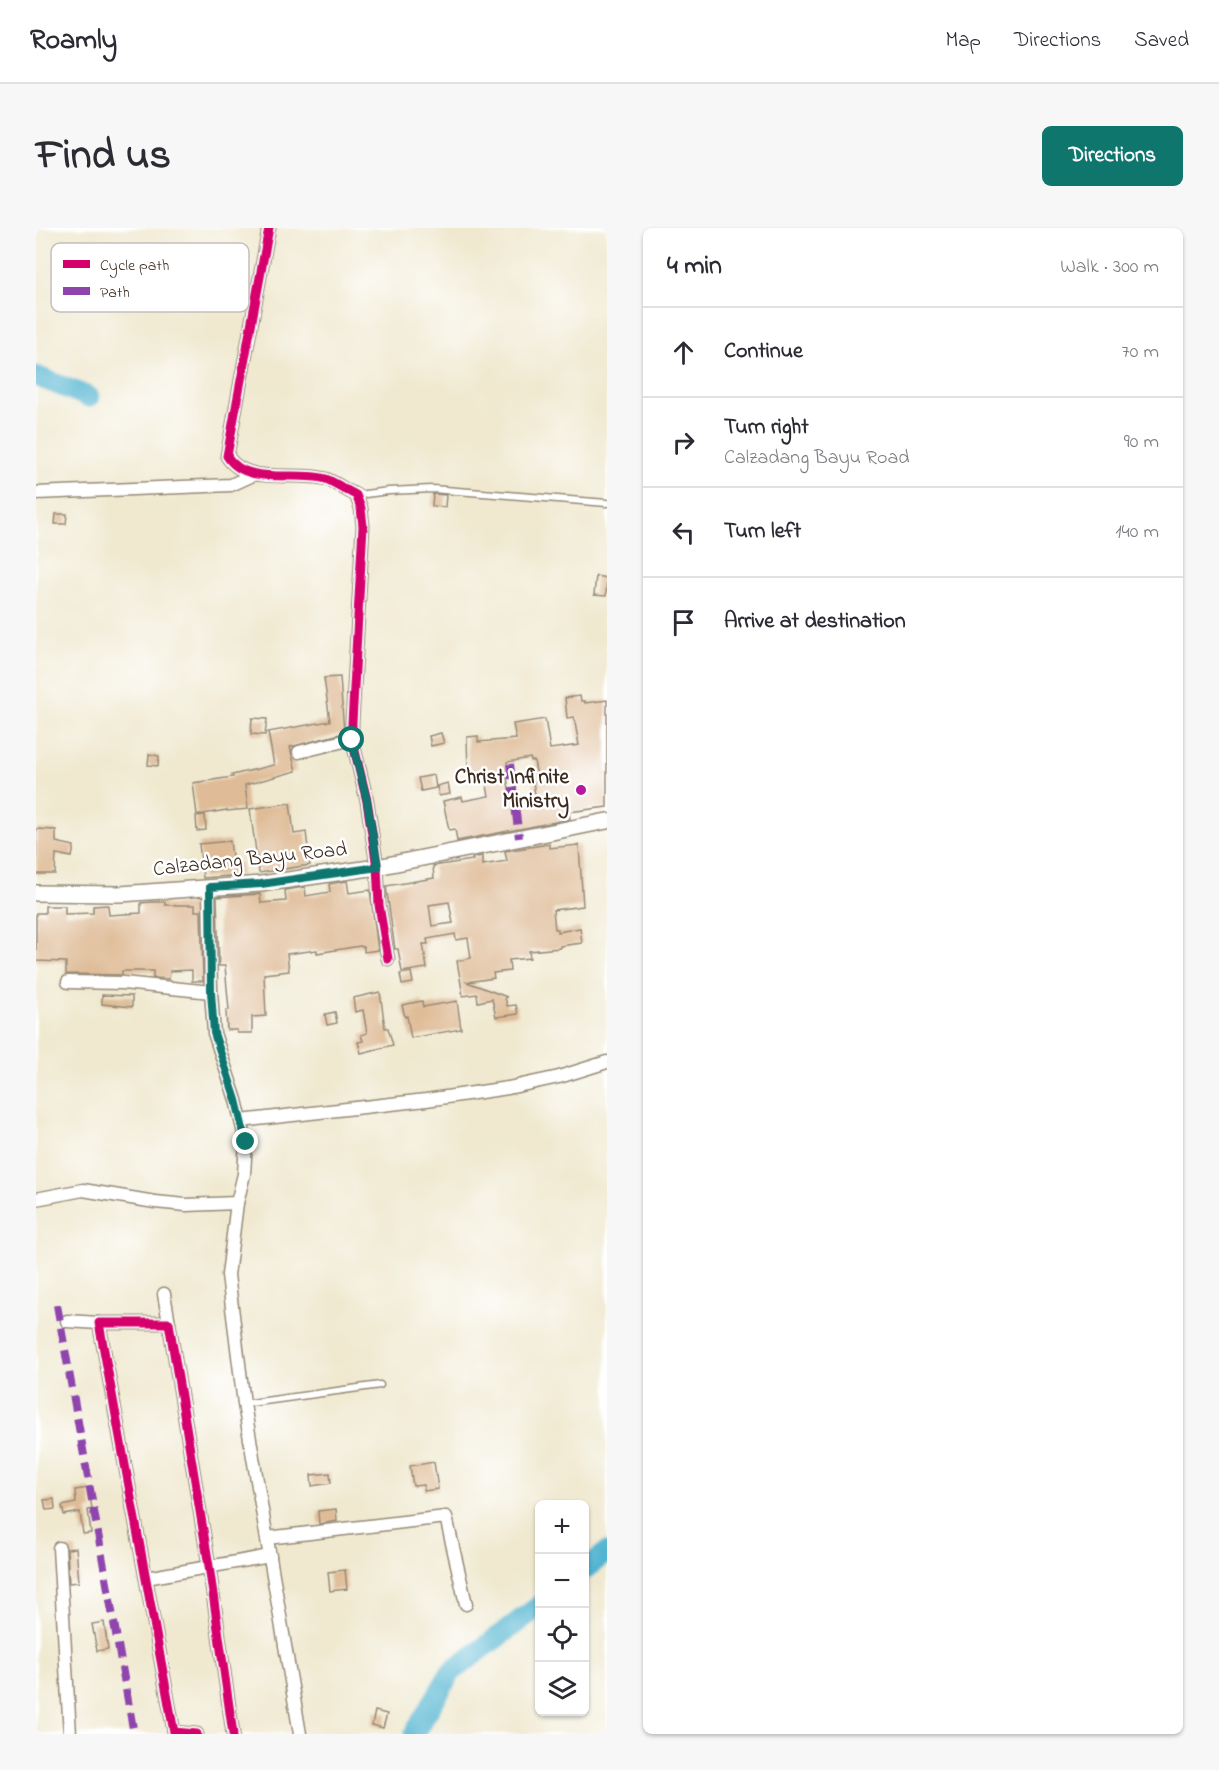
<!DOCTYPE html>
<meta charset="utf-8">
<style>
:root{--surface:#fff;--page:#f7f7f7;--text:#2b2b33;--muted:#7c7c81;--line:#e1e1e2;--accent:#0f766e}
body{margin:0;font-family:"Indie Flower",sans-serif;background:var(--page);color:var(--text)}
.controls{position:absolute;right:18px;bottom:18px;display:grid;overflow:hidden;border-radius:9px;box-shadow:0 2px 4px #0004}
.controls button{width:54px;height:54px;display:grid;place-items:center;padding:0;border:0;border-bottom:2px solid var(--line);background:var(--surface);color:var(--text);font:30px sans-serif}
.stop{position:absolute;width:18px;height:18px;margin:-14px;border:4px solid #0f766e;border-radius:50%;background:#fff}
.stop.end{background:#0f766e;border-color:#fff;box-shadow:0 2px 6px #0008}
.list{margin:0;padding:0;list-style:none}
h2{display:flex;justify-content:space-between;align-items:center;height:78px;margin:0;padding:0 24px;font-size:26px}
h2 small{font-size:20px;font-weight:400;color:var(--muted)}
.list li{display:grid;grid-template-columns:39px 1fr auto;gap:18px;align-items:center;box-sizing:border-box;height:90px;padding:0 24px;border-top:2px solid var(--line)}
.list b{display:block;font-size:22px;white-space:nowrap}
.list p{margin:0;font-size:20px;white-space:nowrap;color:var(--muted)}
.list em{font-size:20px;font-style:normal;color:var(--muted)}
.icon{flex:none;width:33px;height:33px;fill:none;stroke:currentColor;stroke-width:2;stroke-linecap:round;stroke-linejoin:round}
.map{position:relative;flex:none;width:571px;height:1506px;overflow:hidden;border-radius:9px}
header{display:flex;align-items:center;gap:36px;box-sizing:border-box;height:84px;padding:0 30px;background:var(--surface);border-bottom:2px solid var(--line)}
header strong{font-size:28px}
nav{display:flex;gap:33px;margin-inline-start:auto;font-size:21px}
.intro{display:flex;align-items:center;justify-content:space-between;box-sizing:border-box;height:144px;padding:0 36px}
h1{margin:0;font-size:42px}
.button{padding:15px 27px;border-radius:9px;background:var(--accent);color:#fff;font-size:21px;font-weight:700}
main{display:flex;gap:36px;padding:0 36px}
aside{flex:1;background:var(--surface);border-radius:9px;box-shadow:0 2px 4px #0004}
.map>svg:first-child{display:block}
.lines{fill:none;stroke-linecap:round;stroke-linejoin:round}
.river{stroke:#51b4d0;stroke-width:21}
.building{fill:#dfbc97;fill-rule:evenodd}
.service-casing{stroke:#968a77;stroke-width:9}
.minor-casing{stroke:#968a77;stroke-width:15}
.tertiary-casing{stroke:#968a77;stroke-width:18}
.service{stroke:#fff;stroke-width:6}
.minor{stroke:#fff;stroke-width:12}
.tertiary{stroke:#fff;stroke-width:15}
.quiet{stroke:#8e44ad;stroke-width:8;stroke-dasharray:15 8;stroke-linecap:butt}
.cycleway-casing{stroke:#fff;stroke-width:13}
.cycleway{stroke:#d6006c;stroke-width:9}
.route{stroke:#0f766e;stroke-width:8}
.poi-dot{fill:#b5179e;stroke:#fff;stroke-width:2}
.labels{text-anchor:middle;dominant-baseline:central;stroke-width:5;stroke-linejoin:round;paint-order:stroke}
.poi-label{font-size:21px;font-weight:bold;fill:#3b2a1e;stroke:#fff;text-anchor:end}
.street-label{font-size:21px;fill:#3b2a1e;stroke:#fff}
.key{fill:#fff;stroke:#c4bfbc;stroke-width:1.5}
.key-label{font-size:16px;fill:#3b2a1e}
</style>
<header>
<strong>Roamly</strong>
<nav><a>Map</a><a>Directions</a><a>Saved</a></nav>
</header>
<div class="intro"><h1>Find us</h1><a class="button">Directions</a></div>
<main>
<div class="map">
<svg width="571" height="1506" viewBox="0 0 571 1506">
<rect width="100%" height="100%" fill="#fff"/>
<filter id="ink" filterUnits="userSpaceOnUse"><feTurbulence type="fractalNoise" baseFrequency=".0167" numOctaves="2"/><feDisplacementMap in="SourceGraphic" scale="12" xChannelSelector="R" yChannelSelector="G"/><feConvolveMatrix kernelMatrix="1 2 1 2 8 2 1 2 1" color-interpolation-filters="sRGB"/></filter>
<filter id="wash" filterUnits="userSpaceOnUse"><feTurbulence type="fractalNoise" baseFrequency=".008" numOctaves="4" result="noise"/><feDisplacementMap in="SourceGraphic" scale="24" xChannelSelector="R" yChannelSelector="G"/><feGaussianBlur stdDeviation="1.35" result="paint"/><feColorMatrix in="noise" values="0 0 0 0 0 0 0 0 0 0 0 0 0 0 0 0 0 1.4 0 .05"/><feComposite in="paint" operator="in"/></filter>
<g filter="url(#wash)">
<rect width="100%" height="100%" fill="#f0e9d0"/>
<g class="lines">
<g class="river">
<polyline points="0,148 53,169"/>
<polyline points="548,1342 571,1324"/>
<polyline points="378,1506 415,1444 503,1378"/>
</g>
</g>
<g id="blocks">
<g class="building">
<polygon points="397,266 410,267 409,279 396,278"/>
<polygon points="20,286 31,286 30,296 19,296"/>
<polygon points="560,348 571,350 570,368 558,367"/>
<polygon points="304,449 308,505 254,519 260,543 209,557 212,581 191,583 191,582 161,587 157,555 197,549 196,547 238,537 232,504 294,493 288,450"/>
<path d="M544,468L545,473H549V475L571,472V579L533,584L534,591L421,613L419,601L413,602L407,573L426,569L427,573L453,568L448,543L432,545L431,509L442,508V514L480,511L477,496L509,491L514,521L543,517L538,489L531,490L529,470ZM494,530L495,533H498L502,553L497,554L499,567L475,571L470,545H473L471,534Z"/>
<polygon points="216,490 231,491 229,507 215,506"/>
<polygon points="405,505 408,515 395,518 393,508"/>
<polygon points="113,526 123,528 122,538 112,537"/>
<polygon points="398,547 400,560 385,563 382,550"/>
<polygon points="412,555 414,566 403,568 401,558"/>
<polygon points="254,575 258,606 270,604 274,637 223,645 214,581"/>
<polygon points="169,587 170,602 161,603 160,588"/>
<polygon points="0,601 20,602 20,614 38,618 36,629 20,626 19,646 0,646"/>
<polygon points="194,613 197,636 204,635 205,647 167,650 163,616"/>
<path d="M513,616V620L543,617L547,678L517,682L519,701H522V704L544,700L546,715L524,718V720L493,723L494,730L473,732L474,743L457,745L458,750L431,754L471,769H469L471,778L480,777L482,786L460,789L456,771L442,774L441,766L427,768L421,733L435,730L432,710L420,712L419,706L391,711L392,716H387L391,740L366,744L362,721H359L350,658L398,650L397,638L437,632L436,630L446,628V637L471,633L469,623ZM413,674L417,695L396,698L393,677Z"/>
<polygon points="311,653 313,665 334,662 342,722 328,724 328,719 324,718 281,725 281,722 251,726 253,743 228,746 230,788 216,789 216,805 201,805 201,802 191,802 190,782 193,782 189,738 183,738 181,669 224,666 225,675 250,673 249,662 269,659 270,668 294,664 293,656"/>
<polygon points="116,674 129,674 129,677 159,677 159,683 165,683 167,753 156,753 156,742 134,743 133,751 117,750 117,743 86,743 86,747 30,746 30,734 0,733 0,685 9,685 9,678 29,678 29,686 57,685 57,678 72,677 73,687 105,685 105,675"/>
<polygon points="375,744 377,755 366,757 364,746"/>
<polygon points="344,764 349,800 352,800 357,817 325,825 322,814 327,813 325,807 331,805 327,782 319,784 317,770"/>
<polygon points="66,767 96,768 96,779 66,776"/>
<polygon points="386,773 387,779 421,773 425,801 375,810 371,788 369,789 366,777"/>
<polygon points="299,784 301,795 291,797 289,786"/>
<polygon points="398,1234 402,1261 388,1263 388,1257 377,1258 374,1238"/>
<polygon points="294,1245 295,1255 276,1258 275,1247"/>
<polygon points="53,1260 56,1281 52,1282 55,1305 47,1306 44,1284 28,1287 26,1278 40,1275 39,1262"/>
<polygon points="18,1271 19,1281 10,1282 8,1272"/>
<polygon points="300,1281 301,1293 283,1296 282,1283"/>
<polygon points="40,1320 43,1354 33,1355 31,1321"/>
<polygon points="309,1342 311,1361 294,1363 292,1344"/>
<polygon points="68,1394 72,1421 61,1423 56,1396"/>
<polygon points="339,1483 351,1486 347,1500 336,1497"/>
</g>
</g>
</g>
<g filter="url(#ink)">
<use href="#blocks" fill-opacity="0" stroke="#968a77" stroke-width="1.5"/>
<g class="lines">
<defs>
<g id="service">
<polyline points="321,267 353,263 396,261 571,275"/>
<polyline points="208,1176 344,1157"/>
</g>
<g id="minor">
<path d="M233,0L191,228C210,259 261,242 290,251C300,255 311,263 320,267L325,280L327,298L316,495V511L331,573L341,639L343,677L352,731"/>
<polyline points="0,265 195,257 219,246"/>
<polyline points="263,524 316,511"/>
<polyline points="173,659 175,764 178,805 200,872 210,914 208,946 201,975 192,1047 208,1176 264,1506"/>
<polyline points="32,754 87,755 175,764"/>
<polyline points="205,893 390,872 472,860 523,849 571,834"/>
<polyline points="0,971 47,962 119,974 150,977 201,975"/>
<polyline points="128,1066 133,1095"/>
<polyline points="31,1093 63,1095"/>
<polyline points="231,1310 410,1289 430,1376"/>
<polyline points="23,1320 34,1506"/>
<polyline points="110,1350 234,1328"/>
<polyline points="161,1506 138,1504 63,1095 133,1095 173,1338 197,1506"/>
</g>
<polyline id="tertiary" points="0,665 84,666 225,656 341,639 571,593"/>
</defs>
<use href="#service" class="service-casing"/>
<use href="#minor" class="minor-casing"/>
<use href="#tertiary" class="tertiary-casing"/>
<use href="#service" class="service"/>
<use href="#minor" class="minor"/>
<use href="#tertiary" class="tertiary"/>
<g class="quiet">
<polyline points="474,536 483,610"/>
<polyline points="21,1077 98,1506"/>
</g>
<defs>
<g id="cycleway">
<path d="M233,0L191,228C210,259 261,242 290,251C300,255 311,263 320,267L325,280L327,298L316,495V511L331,573L341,639L343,677L352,731"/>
<polyline points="161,1506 138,1504 63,1095 133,1095 173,1338 197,1506"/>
</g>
</defs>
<use href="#cycleway" class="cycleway-casing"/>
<use href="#cycleway" class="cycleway"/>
</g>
</g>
<g class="lines" filter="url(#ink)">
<polyline class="route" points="210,914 200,872 178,805 175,764 174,659 225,656 342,639 331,573 316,512"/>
</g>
<circle class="poi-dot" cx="545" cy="562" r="6"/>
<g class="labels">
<g class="poi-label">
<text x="533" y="550">Christ Infinite<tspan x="533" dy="24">Ministry</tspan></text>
</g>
<g class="street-label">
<text transform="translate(214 632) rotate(-6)">Calzadang Bayu Road</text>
</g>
</g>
<rect x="15" y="15" width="198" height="69" rx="9" class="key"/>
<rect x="27" y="32" width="27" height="8" fill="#d6006c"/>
<rect x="27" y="59" width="27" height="8" fill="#8e44ad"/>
<g class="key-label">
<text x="64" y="42">Cycle path</text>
<text x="64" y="69">Path</text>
</g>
</svg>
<div class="controls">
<button>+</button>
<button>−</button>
<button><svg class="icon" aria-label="locate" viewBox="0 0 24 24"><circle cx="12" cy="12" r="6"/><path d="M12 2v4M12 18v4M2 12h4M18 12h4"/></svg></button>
<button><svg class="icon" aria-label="layers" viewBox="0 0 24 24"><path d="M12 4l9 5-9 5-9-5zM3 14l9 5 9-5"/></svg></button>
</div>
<div class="stop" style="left:316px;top:512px"></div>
<div class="stop end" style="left:210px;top:914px"></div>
</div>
<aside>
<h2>4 min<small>Walk · 300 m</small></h2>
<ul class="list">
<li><svg class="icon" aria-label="ahead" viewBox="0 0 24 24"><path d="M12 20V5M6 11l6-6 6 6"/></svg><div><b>Continue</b></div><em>70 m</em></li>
<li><svg class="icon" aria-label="right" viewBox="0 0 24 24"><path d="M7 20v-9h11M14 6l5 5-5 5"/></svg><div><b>Turn right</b><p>Calzadang Bayu Road</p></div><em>90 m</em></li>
<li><svg class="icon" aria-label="left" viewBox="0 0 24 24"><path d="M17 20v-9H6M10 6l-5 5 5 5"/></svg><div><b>Turn left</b></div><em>140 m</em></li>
<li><svg class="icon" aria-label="arrive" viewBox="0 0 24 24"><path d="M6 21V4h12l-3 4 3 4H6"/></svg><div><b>Arrive at destination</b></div></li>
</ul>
</aside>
</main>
